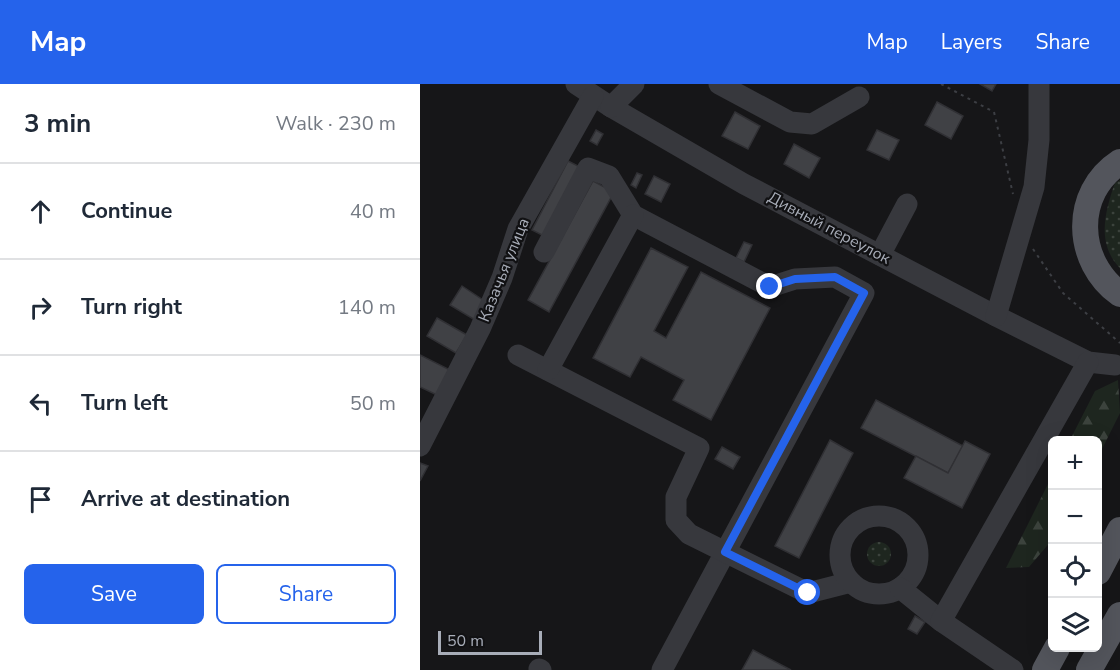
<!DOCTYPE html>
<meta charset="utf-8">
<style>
:root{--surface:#fff;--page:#f6f6f7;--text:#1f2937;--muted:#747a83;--line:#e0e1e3;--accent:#2563eb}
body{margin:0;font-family:"Nunito Sans",sans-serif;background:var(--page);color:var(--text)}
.controls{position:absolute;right:18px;bottom:18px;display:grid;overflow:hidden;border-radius:9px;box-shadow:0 6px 24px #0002}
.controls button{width:54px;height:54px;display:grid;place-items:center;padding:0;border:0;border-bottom:2px solid var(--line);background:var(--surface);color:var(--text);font:30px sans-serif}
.scale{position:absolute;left:18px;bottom:15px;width:104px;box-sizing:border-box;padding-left:6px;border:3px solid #a8adb8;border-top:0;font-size:16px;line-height:21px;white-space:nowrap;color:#a8adb8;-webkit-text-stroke:4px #111113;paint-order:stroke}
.stop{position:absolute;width:18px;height:18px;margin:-14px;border:4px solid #2563eb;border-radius:50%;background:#fff}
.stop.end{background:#2563eb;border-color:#fff;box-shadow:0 2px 6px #0008}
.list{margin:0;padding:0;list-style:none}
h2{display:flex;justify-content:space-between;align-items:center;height:78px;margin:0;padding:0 24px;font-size:26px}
h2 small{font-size:20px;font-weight:400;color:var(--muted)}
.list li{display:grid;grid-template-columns:39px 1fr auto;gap:18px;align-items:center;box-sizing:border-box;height:96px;padding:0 24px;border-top:2px solid var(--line)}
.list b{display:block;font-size:22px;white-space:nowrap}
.list em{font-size:20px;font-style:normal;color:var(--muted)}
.actions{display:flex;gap:12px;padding:18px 24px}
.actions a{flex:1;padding:14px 0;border:2px solid var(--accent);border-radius:9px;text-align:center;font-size:21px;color:var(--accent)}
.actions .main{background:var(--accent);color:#fff}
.icon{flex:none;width:33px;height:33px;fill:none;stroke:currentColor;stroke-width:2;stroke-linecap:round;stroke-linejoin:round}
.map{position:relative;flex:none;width:700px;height:586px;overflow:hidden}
header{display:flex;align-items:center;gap:36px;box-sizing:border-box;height:84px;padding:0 30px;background:var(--accent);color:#fff}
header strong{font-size:28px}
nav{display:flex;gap:33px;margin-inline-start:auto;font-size:21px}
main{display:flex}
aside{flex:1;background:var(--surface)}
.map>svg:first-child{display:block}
.grass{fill:url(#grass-dots)}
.forest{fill:url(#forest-firs)}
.building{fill:#404145;stroke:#303034;stroke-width:1.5}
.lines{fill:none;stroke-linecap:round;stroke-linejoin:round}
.path{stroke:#3d3f44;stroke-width:2;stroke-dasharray:3 4.5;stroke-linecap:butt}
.minor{stroke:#37383d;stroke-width:21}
.major{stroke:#53555c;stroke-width:26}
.route{stroke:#2563eb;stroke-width:8}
.labels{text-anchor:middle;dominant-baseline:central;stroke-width:4.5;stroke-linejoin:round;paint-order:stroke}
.street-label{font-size:16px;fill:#a8adb8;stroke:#111113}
</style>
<header>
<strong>Map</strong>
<nav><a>Map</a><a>Layers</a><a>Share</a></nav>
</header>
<main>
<aside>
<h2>3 min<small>Walk · 230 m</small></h2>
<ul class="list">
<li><svg class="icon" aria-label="ahead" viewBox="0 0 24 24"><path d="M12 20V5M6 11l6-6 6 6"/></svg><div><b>Continue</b></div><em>40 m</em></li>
<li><svg class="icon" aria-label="right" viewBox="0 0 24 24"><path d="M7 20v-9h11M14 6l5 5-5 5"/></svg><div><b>Turn right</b></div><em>140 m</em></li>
<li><svg class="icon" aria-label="left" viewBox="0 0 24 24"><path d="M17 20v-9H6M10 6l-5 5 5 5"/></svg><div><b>Turn left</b></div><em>50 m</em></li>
<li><svg class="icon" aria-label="arrive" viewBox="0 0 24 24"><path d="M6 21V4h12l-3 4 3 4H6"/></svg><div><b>Arrive at destination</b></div></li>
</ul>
<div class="actions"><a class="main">Save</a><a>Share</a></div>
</aside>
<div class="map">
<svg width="700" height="586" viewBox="0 0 700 586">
<defs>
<pattern id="grass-dots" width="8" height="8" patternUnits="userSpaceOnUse" patternTransform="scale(1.5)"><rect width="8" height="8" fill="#1e261f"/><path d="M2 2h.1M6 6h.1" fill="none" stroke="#3c433d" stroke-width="1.8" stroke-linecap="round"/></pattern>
<pattern id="forest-firs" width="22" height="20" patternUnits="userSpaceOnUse" patternTransform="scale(1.5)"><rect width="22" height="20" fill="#1e261f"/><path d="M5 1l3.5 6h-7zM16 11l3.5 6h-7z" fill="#3c433d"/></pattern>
</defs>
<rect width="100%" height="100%" fill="#161618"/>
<g class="grass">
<path d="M700,96V184C676,160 685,127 695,99Z"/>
<circle cx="459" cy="470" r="12"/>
</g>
<g class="forest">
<polygon points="698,296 700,329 678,373 678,356 650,356 675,307"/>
<polygon points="632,392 632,456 609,483 586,484"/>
</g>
<g class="building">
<polygon points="560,0 576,0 572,7"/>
<polygon points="517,18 543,32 531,55 505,41"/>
<polygon points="315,28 340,42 328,65 302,52"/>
<polygon points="176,46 183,50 177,61 170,57"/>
<polygon points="457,46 479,56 469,76 447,66"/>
<polygon points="374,60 400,74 389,94 364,80"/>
<polygon points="148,77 160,83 124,152 112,146"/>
<polygon points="217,89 222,91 216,104 211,101"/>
<polygon points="234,92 250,100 241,118 225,110"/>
<polygon points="173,97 194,108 129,228 108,216"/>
<polygon points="324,158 332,161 324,178 316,174"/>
<polygon points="231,164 268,183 234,247 246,254 281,188 350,224 291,336 253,316 264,296 221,273 210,293 173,274"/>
<polygon points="42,202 66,218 55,236 30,221"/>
<polygon points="17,234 47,251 36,269 7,252"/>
<polygon points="0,271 30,286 17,311 0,303"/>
<polygon points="456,316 543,362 528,389 441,344"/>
<polygon points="410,356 433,369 379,474 355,462"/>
<polygon points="545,357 570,370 542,424 484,394 496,372 528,389"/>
<polygon points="302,363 320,373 313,385 295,375"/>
<polygon points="0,379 8,382 0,397"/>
<polygon points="495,532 505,538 497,550 488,545"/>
<polygon points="333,566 371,586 322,586"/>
</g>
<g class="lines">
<g class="path">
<polyline points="521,0 574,28 593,110"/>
<polyline points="613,165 643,209 700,259"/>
</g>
<g class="minor">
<polyline points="156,0 191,23 324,100 576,232 668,278 695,281"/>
<polyline points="299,0 370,38 392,40 439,13"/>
<polyline points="191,23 214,0"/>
<polyline points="124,168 168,84 189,92 213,131 350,203 375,195 415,193 444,209 242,586"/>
<polyline points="460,171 487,120"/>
<polyline points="576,232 614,103 619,56 619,0"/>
<polyline points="98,271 279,364 256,413 256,436 269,450 388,509 431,498"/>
<polyline points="128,286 213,131"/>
<polyline points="0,362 60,245 82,194 98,145 173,12"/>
<circle cx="459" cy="471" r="39"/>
<polyline points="480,504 521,537"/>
<polyline points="119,585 121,586"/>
<polyline points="593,586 521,537 668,278"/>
</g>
<g class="major">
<path d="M700,78C652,109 655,178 700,210"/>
<polyline points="678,488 700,446"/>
<polyline points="625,586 637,564"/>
<polyline points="669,586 700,531"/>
</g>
</g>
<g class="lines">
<polyline class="route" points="350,203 375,195 415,193 444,209 305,468 388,509"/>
</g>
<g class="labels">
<g class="street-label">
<text transform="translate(409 144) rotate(28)">Дивный переулок</text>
<text transform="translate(84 186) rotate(-68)">Казачья улица</text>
</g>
</g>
</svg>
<div class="controls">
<button>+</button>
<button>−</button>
<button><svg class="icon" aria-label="locate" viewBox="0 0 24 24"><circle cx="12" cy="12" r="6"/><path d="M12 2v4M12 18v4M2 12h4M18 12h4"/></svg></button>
<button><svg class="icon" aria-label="layers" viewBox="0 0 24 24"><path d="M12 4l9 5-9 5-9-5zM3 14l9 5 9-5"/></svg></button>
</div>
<div class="scale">50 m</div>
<div class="stop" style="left:388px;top:509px"></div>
<div class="stop end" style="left:350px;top:203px"></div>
</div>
</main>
